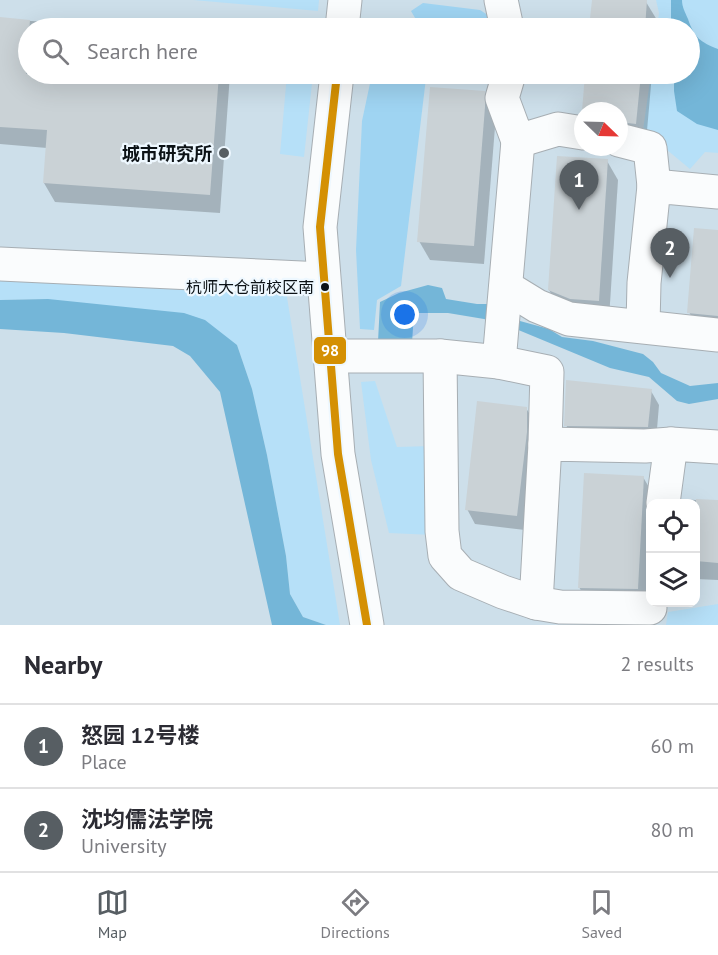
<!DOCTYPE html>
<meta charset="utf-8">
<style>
:root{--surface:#fff;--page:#f7f7f7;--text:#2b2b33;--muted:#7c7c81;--line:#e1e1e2;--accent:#575e63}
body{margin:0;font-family:"PT Sans","Noto Sans SC",sans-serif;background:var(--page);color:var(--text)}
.controls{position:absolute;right:18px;bottom:18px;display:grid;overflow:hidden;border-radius:12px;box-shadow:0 6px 24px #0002}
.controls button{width:54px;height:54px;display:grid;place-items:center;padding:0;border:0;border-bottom:2px solid var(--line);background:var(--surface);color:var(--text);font:30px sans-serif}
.compass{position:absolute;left:574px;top:102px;width:54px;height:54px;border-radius:50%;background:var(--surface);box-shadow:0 6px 24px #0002;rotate:113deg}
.you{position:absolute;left:405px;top:315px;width:21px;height:21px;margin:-15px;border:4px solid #fff;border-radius:50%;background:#1a73e8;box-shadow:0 0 0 9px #1a73e833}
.badge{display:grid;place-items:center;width:39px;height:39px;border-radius:50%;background:var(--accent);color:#fff;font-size:20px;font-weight:700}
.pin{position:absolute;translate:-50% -50px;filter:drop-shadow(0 2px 3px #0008)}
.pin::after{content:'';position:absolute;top:32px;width:21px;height:18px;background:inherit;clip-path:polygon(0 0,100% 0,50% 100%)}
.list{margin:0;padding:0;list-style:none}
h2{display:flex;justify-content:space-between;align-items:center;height:78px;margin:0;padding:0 24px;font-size:26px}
h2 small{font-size:20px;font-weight:400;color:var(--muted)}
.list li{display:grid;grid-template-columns:39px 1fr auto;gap:18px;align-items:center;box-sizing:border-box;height:84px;padding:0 24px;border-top:2px solid var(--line)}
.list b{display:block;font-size:22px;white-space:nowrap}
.list p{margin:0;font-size:20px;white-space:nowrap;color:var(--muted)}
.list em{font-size:20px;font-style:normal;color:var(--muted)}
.icon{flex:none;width:33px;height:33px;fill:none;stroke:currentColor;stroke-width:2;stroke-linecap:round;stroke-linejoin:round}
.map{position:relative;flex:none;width:718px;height:625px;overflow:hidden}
.search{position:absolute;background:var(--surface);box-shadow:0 6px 24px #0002;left:18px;right:18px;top:18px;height:66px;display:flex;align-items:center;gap:15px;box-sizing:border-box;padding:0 21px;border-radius:33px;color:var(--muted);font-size:22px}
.sheet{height:246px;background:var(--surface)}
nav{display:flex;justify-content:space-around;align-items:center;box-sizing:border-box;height:84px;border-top:2px solid var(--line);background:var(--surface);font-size:16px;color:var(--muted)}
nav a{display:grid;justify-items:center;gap:3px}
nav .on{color:var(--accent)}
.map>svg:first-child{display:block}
.built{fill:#cddfea;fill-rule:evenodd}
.green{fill:#b6e0f8}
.forest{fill:#9fd4f2}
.water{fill:#74b6d8}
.shadow{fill:#0003}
.building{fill:#cad2d6}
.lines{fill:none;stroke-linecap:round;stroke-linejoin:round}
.minor-casing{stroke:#a7aeb3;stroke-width:35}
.minor{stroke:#fafcfd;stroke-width:33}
.bus-1-casing{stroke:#eef8ff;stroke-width:12}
.bus-1{stroke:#d49003;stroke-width:8}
.poi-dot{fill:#575e63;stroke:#eef8ff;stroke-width:2}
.bus-dot{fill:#0c1216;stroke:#eef8ff;stroke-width:2}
.labels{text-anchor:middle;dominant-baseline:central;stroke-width:4.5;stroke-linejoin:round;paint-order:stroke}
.bus-label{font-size:16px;fill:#0c1216;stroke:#eef8ff;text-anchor:end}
.poi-label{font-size:18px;font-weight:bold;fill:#0c1216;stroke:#eef8ff;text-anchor:end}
.line-badge{stroke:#eef8ff;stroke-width:2}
.badge-label{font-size:16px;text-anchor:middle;font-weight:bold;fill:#fff}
</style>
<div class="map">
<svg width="718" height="625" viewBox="0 0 718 625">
<rect width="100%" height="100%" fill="#e1ebf1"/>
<path class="built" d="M0,0H718V625H0ZM28,28H690V74H28ZM583,111H619V147H583ZM650,503H696V602H650Z"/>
<g class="green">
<polygon points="193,0 319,0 318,11"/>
<polygon points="656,0 718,0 718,153 705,152 690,169 643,130 651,74 690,74 690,28 657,28 659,13"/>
<polygon points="287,74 313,74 304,157 280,154"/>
<polygon points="0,277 286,291 340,625 326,625 303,617 290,594 286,556 267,455 252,389 237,345 44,299 0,300"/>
<polygon points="375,381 397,447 431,446 433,535 389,533 371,460 361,382"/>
<polygon points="718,604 718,625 666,625 668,612"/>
</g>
<g class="forest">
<polygon points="423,3 480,10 500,23 500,28 441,28 418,23 411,11"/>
<polygon points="372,74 496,74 494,77 445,74 426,78 401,286 377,300 374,330 360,329 356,250 362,121"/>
</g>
<g class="water">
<path d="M671,0H682C682,7 685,12 688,19C694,37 700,42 718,49V130L697,124L677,111L674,91V74H690V28H671Z"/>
<polygon points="428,285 442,288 446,299 477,304 492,304 520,321 549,329 562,337 593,341 643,354 653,362 661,373 690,386 718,383 718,399 689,404 677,401 649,377 610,368 516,329 484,319 448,313 414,313 412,343 378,342 380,302 399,293"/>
<polygon points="48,299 184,313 205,320 237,345 252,389 267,455 286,556 290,594 303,617 326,625 272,625 220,392 190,356 173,346 64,333 0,329 0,300"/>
</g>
<g class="shadow">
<polygon points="593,0 646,2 657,20 656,28 591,28"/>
<polygon points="0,19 142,28 28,28 28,74 230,74 220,213 55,202 44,183 47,148 0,144"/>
<polygon points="587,74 652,74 646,142 619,139 619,111 583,111"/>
<polygon points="484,92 494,111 495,127 484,264 430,260 419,241"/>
<polygon points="607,161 618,180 609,319 560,309 549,290"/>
<polygon points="718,231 718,329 697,327 689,312"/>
<polygon points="651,391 659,405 656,441 574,440 566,425"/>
<polygon points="526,408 535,423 525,530 475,524 467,509"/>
<polygon points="643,477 654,496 650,503 648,607 590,606 579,587"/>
<polygon points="684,499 718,502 718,580 696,579 696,503 682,503"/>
</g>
<g class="building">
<polygon points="592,0 647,0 645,28 589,28"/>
<polygon points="0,17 30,20 26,74 219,74 210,195 43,183 47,130 0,127"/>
<polygon points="585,74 641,74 636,124 619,122 619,111 582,111"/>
<polygon points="430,87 485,91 485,107 474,246 417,242"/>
<polygon points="557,156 608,159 599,301 570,299 548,290"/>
<polygon points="694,228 718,230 718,316 687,313"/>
<polygon points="566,380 652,389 648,427 564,426"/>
<polygon points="477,401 527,407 527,432 517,516 465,510"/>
<polygon points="584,473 644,476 638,589 578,588"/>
<polygon points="696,499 718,500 718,563 696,561"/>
</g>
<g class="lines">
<defs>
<g id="minor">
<polyline points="501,0 507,28"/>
<polyline points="342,28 345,0"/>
<polyline points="337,74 320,227 338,454 367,625"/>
<polyline points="509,74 502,98 518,141 558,129 583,133"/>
<polyline points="619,140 650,148 654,186"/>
<polyline points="0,264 323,279"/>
<polyline points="506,287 537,306 569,319 718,335"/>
<polyline points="643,325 644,283 654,186 718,192"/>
<polyline points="330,356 440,356 442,531 445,556 461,574 503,592 536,603 560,607 650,608"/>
<polyline points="440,356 499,362 518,141"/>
<polyline points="499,362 547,372 545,444"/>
<polyline points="663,503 671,444 718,447"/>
<polyline points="536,603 545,444 645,446 671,444"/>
</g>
</defs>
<use href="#minor" class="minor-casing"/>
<use href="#minor" class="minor"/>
<defs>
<polyline id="bus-1" points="337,74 320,227 338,454 367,625"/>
</defs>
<use href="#bus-1" class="bus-1-casing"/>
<use href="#bus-1" class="bus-1"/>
</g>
<circle class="poi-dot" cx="224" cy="153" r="6"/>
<circle class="bus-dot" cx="325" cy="287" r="5"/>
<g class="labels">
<g class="bus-label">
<text x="314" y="287">杭师大仓前校区南</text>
</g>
<g class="poi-label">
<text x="212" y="153">城市研究所</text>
</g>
</g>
<rect class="line-badge" x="313" y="336" width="34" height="29" rx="6" fill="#d49003"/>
<g class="badge-label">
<text x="330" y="356">98</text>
</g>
</svg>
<div class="controls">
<button><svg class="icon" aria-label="locate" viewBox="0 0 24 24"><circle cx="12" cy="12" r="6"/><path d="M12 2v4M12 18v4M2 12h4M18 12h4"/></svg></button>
<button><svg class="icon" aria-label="layers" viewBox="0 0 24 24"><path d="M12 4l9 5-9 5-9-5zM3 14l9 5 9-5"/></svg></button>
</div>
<svg class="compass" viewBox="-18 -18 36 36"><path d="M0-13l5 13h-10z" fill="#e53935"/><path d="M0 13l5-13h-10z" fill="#7c7c81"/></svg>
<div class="you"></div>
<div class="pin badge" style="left:579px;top:210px">1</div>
<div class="pin badge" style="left:670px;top:278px">2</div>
<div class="search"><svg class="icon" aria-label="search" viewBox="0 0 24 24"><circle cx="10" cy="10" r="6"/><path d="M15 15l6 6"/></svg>Search here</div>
</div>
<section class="sheet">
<h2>Nearby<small>2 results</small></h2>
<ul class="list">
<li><span class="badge">1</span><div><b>怒园 12号楼</b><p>Place</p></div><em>60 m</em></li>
<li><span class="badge">2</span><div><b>沈均儒法学院</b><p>University</p></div><em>80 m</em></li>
</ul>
</section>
<nav>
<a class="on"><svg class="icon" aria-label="map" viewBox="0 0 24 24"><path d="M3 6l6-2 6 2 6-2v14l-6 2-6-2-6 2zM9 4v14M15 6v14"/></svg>Map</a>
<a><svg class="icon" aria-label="directions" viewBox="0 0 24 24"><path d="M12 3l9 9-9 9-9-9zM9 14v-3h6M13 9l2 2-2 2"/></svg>Directions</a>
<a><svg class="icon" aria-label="saved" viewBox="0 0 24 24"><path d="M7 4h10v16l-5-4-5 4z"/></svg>Saved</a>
</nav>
